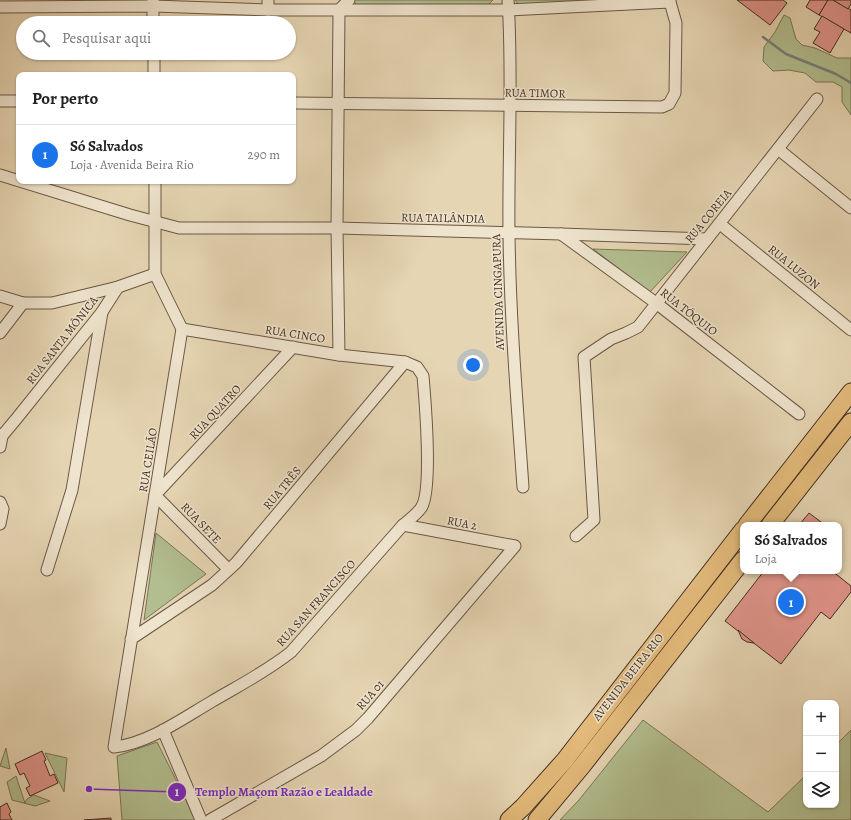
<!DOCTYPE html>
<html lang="pt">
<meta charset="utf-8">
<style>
:root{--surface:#fff;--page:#f6f6f6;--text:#222;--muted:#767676;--line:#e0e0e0;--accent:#1a73e8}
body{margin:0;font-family:Alegreya,serif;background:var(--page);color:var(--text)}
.controls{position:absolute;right:12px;bottom:12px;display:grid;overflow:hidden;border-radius:8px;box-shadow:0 1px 3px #0004}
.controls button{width:36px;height:36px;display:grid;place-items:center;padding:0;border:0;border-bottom:1px solid var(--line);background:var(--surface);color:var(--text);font:20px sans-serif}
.you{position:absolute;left:473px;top:365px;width:14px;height:14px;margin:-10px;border:3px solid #fff;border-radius:50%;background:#1a73e8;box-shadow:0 0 0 6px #1a73e833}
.badge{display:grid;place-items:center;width:26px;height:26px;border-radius:50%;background:var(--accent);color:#fff;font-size:13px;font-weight:700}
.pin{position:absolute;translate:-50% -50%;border:2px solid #fff;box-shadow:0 1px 4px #0006}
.popup{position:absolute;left:740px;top:522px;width:102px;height:52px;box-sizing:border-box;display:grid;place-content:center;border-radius:8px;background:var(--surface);filter:drop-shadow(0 1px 3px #0005);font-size:13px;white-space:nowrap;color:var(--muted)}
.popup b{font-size:15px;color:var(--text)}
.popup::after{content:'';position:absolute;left:50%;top:100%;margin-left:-8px;border:8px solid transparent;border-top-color:var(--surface)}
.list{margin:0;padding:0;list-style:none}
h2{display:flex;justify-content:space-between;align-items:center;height:52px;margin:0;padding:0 16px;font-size:17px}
h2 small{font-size:13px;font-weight:400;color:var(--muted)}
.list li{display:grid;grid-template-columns:26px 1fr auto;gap:12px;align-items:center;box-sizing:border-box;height:60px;padding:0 16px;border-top:1px solid var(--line)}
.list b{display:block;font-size:15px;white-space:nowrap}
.list p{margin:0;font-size:13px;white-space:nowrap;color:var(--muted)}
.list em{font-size:13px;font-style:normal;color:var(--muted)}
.icon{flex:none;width:22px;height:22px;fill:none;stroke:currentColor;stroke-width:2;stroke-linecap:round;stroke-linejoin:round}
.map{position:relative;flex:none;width:851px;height:820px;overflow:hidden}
.search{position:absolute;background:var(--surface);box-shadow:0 1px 3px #0004;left:16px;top:16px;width:280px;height:44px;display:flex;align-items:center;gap:10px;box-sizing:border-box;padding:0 14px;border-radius:22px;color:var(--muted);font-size:15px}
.panel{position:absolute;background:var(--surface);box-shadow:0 1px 3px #0004;left:16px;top:72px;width:280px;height:112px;border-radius:8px}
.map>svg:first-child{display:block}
.green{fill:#b2be8f;stroke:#7a7658}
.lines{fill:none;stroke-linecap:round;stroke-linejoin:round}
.stream{stroke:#76807b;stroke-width:2.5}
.building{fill:#e1958c;stroke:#412e21}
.street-casing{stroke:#6a5846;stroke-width:13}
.primary-casing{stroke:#412e21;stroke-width:19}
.street{stroke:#efe4ce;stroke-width:11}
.primary{stroke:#e3ba7a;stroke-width:17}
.labels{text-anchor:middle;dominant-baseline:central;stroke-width:3;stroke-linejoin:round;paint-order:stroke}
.street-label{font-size:12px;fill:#412e21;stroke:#efe4ce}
.leader{fill:none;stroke:#7b2cbf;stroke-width:1.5}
.callout-dot{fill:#7b2cbf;stroke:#efe4ce;stroke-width:1.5}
.mark-label{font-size:12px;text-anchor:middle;font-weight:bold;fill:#fff}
.callout-label{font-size:13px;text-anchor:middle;font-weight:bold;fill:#7b2cbf;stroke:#efe4ce;stroke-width:3;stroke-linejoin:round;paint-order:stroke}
</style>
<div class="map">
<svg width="851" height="820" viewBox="0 0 851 820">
<rect width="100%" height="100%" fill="#e6d5b3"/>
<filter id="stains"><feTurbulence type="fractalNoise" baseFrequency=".005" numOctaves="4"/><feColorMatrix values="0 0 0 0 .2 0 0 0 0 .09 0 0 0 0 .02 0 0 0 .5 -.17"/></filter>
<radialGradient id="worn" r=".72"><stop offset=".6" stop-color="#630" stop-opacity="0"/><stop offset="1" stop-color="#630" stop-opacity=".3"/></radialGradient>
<g class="green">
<polygon points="354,0 493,0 487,6 356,5"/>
<polygon points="515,0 603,0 519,5"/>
<polygon points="784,15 790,18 796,39 802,45 815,48 837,58 851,58 851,115 842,102 842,87 833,82 816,82 805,73 789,70 773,71 763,61 764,47 775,32"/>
<polygon points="593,249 687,252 650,292"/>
<polygon points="156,533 206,574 144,620"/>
<polygon points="643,720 768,812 806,775 806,805 836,805 836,745 851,730 851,820 560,820 579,800"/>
<polygon points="157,742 196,820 122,820 117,756"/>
<polygon points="6,748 10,769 0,766"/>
<polygon points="45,753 67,758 64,792"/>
<polygon points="16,776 25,803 27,799 34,795 50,801 35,806 12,800 7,782"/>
</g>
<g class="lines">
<polyline class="stream" points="763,37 786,54 836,74 851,83"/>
</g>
<g class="building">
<polygon points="737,0 783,0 787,3 770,25"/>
<polygon points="810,0 828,0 819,15 806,7"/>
<polygon points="828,0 833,0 851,10 851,33 819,15"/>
<polygon points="833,0 851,0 851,4 848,9"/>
<polygon points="822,16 844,29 830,53 813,43 820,32 814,29"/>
<polygon points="809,513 825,525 799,525"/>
<polygon points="764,571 832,571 851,586 851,592 830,619 821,612 781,664 725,621"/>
<polygon points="738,630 754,643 747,642 742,639"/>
<polygon points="42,751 46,760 44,761 50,776 54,774 58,783 30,796 26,788 30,786 24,773 20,775 15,764"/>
<polygon points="7,803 11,812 9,814 12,820 0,820 0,807"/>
<polygon points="111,818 111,820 84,820"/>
</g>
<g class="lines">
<defs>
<g id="street">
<polyline points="153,0 153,23"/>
<path d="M508,0C513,78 508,155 509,233C510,318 517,402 523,487"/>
<polyline points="0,7 153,6 268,10 508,10 670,2"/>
<polyline points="268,10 268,0"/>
<polyline points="154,53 154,75"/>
<polyline points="0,101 19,101"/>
<polyline points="293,103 662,107 669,104 675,93 676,23 670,2 667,0"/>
<polyline points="778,149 851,208"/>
<polyline points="0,175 130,215 179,228 337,228 561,234 707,239"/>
<polyline points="720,224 851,330"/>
<polyline points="561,234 656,303 799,414"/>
<polyline points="0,296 23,303 52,303 118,287 155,274"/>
<polyline points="182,329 339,355 405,362"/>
<polyline points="0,333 23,303"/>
<polyline points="339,355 337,228 339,10 349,0"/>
<polyline points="0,435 2,436 17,418 102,312 118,287"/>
<polyline points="0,447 2,436"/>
<polyline points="0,502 3,509 0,524"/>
<polyline points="576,536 594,520 584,357 611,339 626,333 638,327 817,99"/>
<polyline points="228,569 155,495 293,347"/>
<polyline points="47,570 72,490 102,312"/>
<path d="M131,639L212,585L236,563L405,362L417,367L423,376C425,399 433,492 421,508C417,514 409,520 403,525L291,652C266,672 238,686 211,702C182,719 147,744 114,747L182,329L155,274V181"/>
<polyline points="163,730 201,820"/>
<polyline points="210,820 321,756 356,730 368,718 515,546 403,525"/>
</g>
<g id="primary">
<polyline points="747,525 851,392"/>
<polyline points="770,525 851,422"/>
<polyline points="509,820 523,807 565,760 743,530"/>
<polyline points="537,820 582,766 743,560"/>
</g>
</defs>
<use href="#street" class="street-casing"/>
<use href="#primary" class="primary-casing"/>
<use href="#street" class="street"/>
<use href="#primary" class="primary"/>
</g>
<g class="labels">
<g class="street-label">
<text transform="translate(535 93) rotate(1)">RUA TIMOR</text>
<text transform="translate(708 216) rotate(-51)">RUA COREIA</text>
<text transform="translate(443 218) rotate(1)">RUA TAILÂNDIA</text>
<text transform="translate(794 267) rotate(39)">RUA LUZON</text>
<text transform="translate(498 292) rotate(-92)">AVENIDA CINGAPURA</text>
<text transform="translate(689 312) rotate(38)">RUA TÓQUIO</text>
<text transform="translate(295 334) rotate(9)">RUA CINCO</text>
<text transform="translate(62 340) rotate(-52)">RUA SANTA MÔNICA</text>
<text transform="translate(215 412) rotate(-47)">RUA QUATRO</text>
<text transform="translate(148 460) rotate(-81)">RUA CEILÃO</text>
<text transform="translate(282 488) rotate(-50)">RUA TRÊS</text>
<text transform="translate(201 523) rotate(46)">RUA SETE</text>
<text transform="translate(462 523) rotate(11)">RUA 2</text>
<text transform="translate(316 603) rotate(-48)">RUA SAN FRANCISCO</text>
<text transform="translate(628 677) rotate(-52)">AVENIDA BEIRA RIO</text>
<text transform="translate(370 695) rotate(-49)">RUA 01</text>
</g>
</g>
<path class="leader" d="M89 789L177 792"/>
<g class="callout-dot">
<circle cx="89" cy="789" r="4"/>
<circle cx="177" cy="792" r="10"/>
</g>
<g class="mark-label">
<text x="177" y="796">1</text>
</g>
<g class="callout-label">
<text x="284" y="796">Templo Maçom Razão e Lealdade</text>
</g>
<rect width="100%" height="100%" filter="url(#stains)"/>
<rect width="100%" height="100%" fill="url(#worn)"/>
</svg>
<div class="controls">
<button>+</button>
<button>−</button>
<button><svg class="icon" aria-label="layers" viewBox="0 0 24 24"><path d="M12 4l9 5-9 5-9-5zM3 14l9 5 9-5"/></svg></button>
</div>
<div class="you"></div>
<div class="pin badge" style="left:791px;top:602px">1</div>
<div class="popup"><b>Só Salvados</b>Loja</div>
<div class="search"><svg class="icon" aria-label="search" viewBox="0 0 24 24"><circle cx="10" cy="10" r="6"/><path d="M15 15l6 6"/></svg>Pesquisar aqui</div>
<section class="panel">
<h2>Por perto<small></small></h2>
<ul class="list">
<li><span class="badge">1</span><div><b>Só Salvados</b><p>Loja · Avenida Beira Rio</p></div><em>290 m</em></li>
</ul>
</section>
</div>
